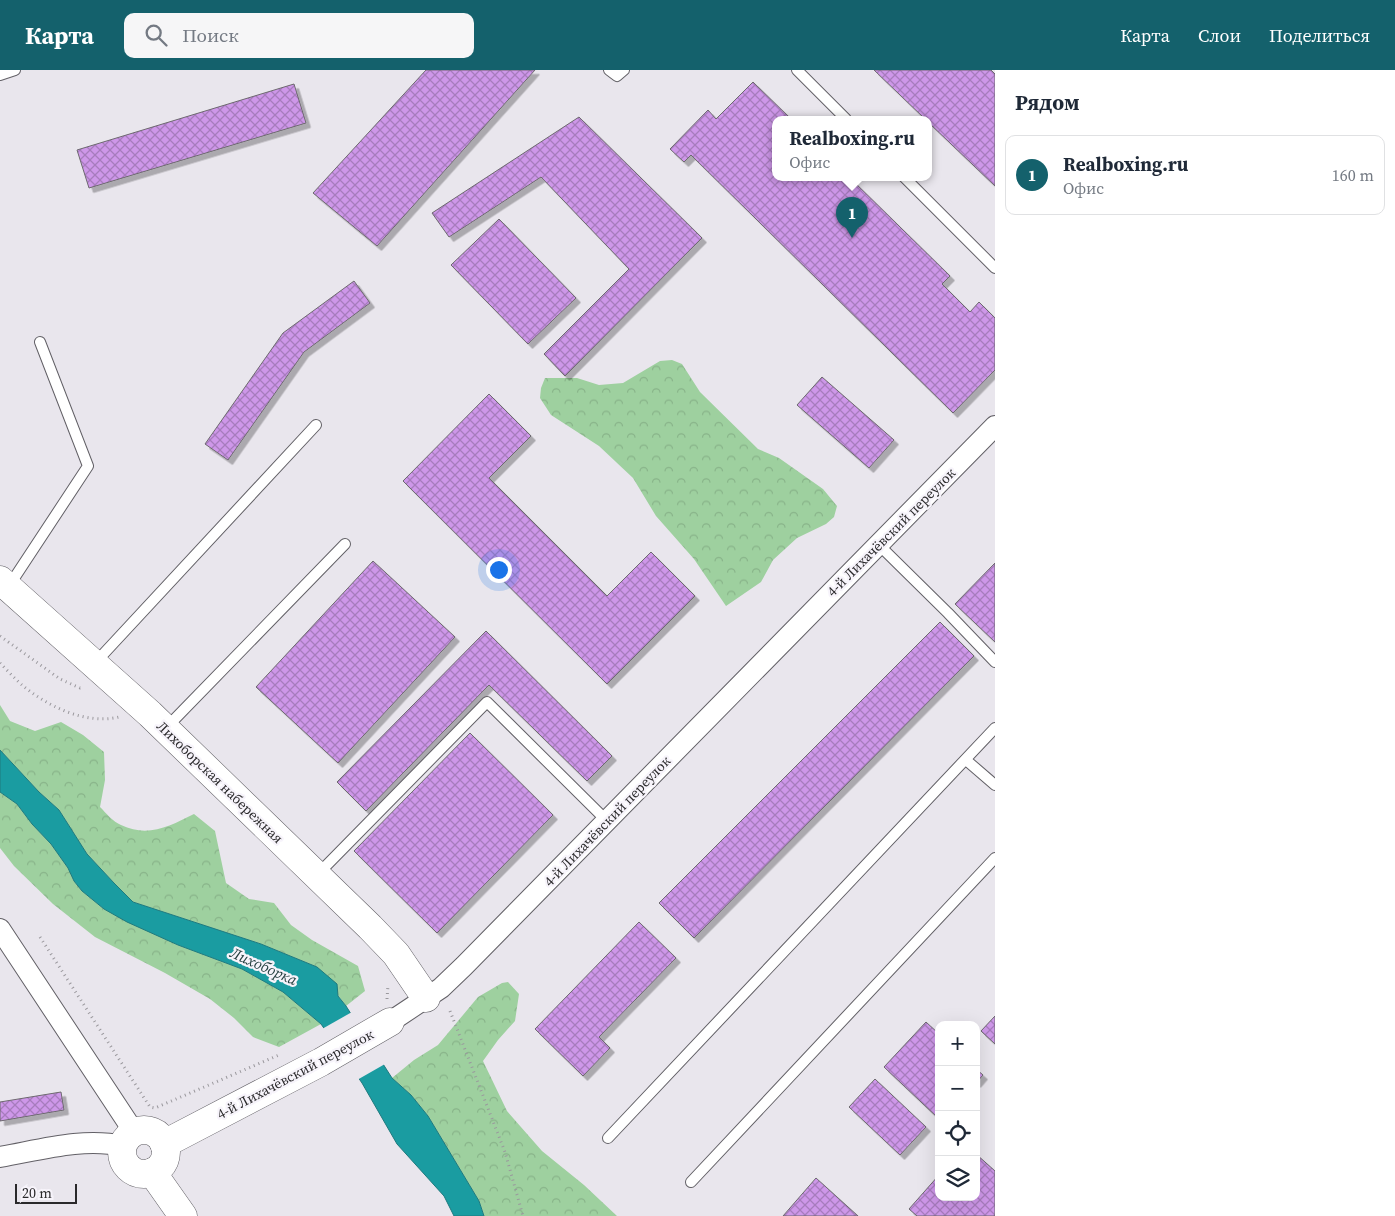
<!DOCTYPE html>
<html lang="ru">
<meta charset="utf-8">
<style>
:root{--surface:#fff;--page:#f6f6f7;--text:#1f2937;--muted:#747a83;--line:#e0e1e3;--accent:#14616c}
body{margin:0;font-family:"Source Serif 4",serif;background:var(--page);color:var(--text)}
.controls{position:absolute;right:15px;bottom:15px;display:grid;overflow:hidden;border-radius:10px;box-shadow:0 5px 20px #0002}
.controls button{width:45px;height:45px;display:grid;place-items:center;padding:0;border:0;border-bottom:1px solid var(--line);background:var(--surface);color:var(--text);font:25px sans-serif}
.scale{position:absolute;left:15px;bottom:12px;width:62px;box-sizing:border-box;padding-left:5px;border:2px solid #2a292b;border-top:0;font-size:14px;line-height:18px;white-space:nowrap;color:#2a292b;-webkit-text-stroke:4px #f7f4fb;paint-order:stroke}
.you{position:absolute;left:498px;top:499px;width:18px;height:18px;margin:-12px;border:4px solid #fff;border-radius:50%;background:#1a73e8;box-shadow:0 0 0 8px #1a73e833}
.badge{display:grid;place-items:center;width:32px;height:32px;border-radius:50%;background:var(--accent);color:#fff;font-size:16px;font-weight:700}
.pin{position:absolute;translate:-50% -41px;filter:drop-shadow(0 1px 2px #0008)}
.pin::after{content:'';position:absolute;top:26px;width:18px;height:15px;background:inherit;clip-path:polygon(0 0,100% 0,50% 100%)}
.popup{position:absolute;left:772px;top:46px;width:160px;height:65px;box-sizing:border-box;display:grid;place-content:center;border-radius:10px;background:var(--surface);filter:drop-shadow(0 1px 4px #0005);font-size:16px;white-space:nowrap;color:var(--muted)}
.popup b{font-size:19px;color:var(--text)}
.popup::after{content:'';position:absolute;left:50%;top:100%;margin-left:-10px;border:10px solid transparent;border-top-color:var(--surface)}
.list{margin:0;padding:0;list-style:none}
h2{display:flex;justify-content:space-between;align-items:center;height:65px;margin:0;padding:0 20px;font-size:21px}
h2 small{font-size:16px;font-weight:400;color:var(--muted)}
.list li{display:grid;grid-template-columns:32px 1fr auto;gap:15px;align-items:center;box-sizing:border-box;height:80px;margin:0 10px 10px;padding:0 10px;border:1px solid var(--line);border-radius:10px}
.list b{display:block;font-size:19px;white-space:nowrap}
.list p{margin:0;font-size:16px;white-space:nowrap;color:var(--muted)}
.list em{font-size:16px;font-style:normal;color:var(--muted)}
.icon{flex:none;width:28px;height:28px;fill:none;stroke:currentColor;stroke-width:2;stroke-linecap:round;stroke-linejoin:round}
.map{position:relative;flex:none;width:995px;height:1146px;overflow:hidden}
header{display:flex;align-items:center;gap:30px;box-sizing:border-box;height:70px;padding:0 25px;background:var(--accent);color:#fff}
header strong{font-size:24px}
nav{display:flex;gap:28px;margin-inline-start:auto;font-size:18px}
.search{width:350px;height:45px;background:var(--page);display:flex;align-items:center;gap:12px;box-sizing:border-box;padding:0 18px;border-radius:10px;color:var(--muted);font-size:19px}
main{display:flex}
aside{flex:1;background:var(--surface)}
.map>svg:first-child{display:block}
.forest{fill:url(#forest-crowns)}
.water{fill:#1a9ca1;stroke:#1f7a7e}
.pier{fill:#e9e6ed}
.building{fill:url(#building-cross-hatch);stroke:#6d696f;filter:url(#shadow)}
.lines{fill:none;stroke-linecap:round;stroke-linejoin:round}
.lane-casing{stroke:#626066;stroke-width:12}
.street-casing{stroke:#626066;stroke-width:22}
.secondary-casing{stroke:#626066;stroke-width:29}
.path{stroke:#9a989d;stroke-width:3;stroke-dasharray:1 4;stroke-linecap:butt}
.lane{stroke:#fff;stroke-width:10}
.street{stroke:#fff;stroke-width:20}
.secondary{stroke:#fff;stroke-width:28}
.labels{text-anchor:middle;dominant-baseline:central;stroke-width:4.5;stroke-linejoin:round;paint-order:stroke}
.street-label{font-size:14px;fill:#2a292b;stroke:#f7f4fb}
.water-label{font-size:15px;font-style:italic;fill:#264041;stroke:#f7f4fb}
</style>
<header>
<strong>Карта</strong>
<div class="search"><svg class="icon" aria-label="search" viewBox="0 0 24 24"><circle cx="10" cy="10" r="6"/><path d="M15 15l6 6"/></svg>Поиск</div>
<nav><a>Карта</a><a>Слои</a><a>Поделиться</a></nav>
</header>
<main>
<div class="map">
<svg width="995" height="1146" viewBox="0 0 995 1146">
<defs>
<pattern id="forest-crowns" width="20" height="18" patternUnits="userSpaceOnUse" patternTransform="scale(1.25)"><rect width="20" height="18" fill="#9ed09f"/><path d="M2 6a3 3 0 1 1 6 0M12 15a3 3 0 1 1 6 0" fill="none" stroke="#88b389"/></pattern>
<pattern id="building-cross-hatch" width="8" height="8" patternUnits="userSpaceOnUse" patternTransform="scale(1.25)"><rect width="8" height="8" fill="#ce97e9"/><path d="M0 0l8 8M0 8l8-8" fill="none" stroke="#a77bbd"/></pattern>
<filter id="shadow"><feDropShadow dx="4.5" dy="4.5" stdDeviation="0" flood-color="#0004"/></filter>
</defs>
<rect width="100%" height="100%" fill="#e9e6ed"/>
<g class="forest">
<polygon points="672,290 682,294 700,322 758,379 779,388 823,419 837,436 834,447 826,454 797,468 773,490 761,512 726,536 694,489 656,446 633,408 599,376 551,345 540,328 541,318 545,308 577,308 599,315 623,313 660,291"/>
<path d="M0,635L10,651L35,661L61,652L83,665L104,682L105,710L100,737C106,743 113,752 121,755C148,768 170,756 194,744L215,761L226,813L249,829L274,833L291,855L312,870L358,896L365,921L346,936L317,897L261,874L133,832L114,813L87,784L59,740L39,722L0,680Z"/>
<polygon points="0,722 17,734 32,754 51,774 68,798 74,811 82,821 104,839 178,875 242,899 283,922 321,954 279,977 253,967 234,948 210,929 165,903 95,867 53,834 14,796 0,778"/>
<polygon points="508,912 519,924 515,951 498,970 483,991 507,1041 542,1081 584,1115 617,1146 484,1146 479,1131 428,1046 411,1025 392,1008 414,990 438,975 478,927 502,913"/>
</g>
<polygon class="water" points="0,680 39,722 59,740 87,784 114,813 133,832 261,874 317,897 337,914 338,926 346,936 392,1008 411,1025 428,1046 479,1131 484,1146 454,1146 444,1126 397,1074 362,1013 321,954 283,922 242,899 178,875 127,852 104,839 82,821 74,811 68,798 51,774 32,754 17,734 0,722"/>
<polygon class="pier" points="352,942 385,994 357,1010 322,959"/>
<g class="building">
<polygon points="426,0 535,0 377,176 313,123"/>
<polygon points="874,0 991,0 995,4 995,116 928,52 928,49 925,49"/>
<polygon points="753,12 791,49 776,49 776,107 849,107 950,206 942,214 970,242 979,232 995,248 995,300 953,343 691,85 684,92 670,79 708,40 716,49"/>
<polygon points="294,14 306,53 89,118 77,80"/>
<polygon points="579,47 702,168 565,306 544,284 629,199 541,107 449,167 432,143"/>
<polygon points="499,149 576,228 528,274 451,195"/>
<polygon points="354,211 370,233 304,282 228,390 205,374 283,263"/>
<polygon points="822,307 894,370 869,398 797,335"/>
<polygon points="489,324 531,366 489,408 607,526 651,482 695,526 607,614 403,411"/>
<polygon points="373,491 455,567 338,693 256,617"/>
<polygon points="995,493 995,572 955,534"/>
<polygon points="940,552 974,586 694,868 659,833"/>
<polygon points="486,561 612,686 587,711 489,615 366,741 337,712"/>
<polygon points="470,663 553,745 437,863 354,781"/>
<polygon points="639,852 676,888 599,967 610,978 583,1006 535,959"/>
<polygon points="995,946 995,974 981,961"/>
<polygon points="926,952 939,964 939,1049 884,997"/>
<polygon points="976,999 983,1005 976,1013"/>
<polygon points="875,1009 926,1057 900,1085 849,1037"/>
<polygon points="61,1022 64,1040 0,1051 0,1032"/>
<polygon points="976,1084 995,1101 995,1146 917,1146 909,1139 939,1105 939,1127 976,1127"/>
<polygon points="816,1108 858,1146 783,1146"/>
</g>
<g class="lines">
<defs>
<g id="lane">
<polyline points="609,0 617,6 624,0"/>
<polyline points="797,0 846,49"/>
<polyline points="0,5 15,0"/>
<polyline points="904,107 995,198"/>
<polyline points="879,475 948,543 995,592"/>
<polyline points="9,516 88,396 40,272"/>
<polyline points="95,593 316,355"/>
<polyline points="166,658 345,474"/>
<polyline points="966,690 995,715"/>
<polyline points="318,804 487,632 607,751"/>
<polyline points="608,1068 995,658"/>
<polyline points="691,1112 995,788"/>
</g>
<g id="street">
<polyline points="0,859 134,1062"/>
<polyline points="390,952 441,918 464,896 995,356"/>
<path d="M0,1087C40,1080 83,1067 123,1076"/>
</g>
<g id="secondary">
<polyline points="0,510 150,644 370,857 396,884 426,928"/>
<circle cx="144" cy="1082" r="22"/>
<polyline points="164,1074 321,992 390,952"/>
<polyline points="152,1102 183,1146"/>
</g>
</defs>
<use href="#lane" class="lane-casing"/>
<use href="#street" class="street-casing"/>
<use href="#secondary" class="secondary-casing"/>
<g class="path">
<polyline points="0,566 60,609 80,618 84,617"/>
<path d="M0,593C7,600 14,608 22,615C47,636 85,655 119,647"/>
<polyline points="40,867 150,1037 155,1038 279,985"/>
<polyline points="387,929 388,915"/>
<polyline points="450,941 505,1082 523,1146"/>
</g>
<use href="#lane" class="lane"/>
<use href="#street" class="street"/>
<use href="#secondary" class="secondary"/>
</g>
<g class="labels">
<g class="street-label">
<text transform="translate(891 462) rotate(-45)">4-й Лихачёвский переулок</text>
<text transform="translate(220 712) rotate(44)">Лихоборская набережная</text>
<text transform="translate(607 751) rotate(-46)">4-й Лихачёвский переулок</text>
<text transform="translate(295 1004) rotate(-28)">4-й Лихачёвский переулок</text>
</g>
<g class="water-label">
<text transform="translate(264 896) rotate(24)">Лихоборка</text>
</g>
</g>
</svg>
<div class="controls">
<button>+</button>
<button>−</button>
<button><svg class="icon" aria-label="locate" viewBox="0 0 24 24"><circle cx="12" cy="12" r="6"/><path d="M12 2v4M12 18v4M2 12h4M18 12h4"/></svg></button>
<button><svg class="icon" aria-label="layers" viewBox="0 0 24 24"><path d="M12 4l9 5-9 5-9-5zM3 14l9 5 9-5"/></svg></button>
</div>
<div class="scale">20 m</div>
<div class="you"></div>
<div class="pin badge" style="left:852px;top:168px">1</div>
<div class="popup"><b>Realboxing.ru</b>Офис</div>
</div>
<aside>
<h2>Рядом<small></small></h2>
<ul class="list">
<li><span class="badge">1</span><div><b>Realboxing.ru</b><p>Офис</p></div><em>160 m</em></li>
</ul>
</aside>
</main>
